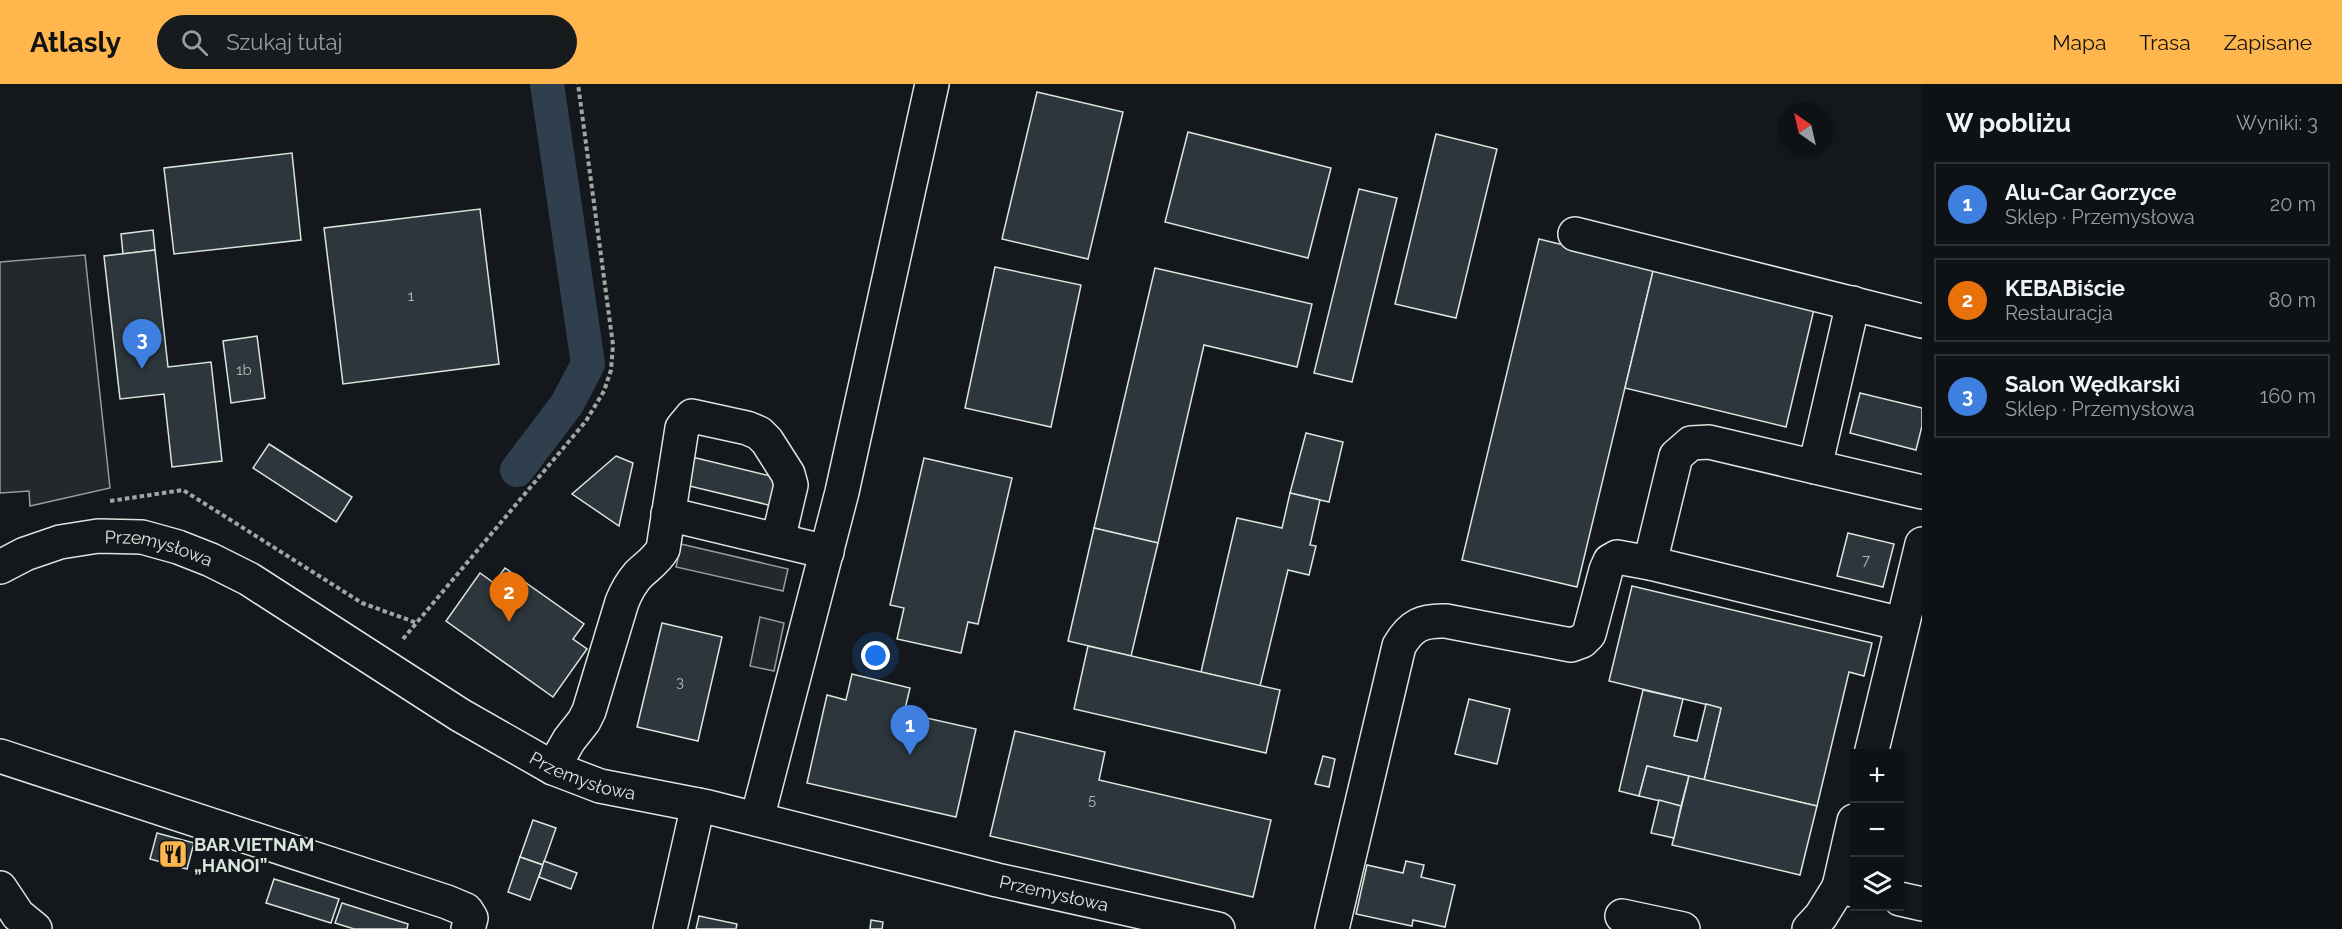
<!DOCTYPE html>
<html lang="pl">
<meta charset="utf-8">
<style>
body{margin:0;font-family:Raleway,sans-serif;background:#181b1e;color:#f1f3f6}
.controls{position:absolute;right:18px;bottom:18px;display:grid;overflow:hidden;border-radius:0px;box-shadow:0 2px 4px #0004}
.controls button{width:54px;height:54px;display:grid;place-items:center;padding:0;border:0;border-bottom:2px solid #2f3234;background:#0f1215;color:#f1f3f6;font:30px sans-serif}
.compass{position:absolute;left:1778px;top:18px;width:54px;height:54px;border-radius:50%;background:#0f1215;box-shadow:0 2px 4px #0004;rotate:326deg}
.you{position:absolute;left:876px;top:572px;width:21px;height:21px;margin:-15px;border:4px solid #fff;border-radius:50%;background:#1a73e8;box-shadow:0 0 0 9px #1a73e833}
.badge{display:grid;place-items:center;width:39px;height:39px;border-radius:50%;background:#ffb74d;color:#fff;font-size:20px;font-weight:700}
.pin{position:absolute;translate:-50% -50px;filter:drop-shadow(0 2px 3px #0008)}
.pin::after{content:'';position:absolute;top:32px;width:21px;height:18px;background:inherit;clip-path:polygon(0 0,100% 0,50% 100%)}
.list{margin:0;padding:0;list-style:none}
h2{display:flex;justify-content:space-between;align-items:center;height:78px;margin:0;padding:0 24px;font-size:26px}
h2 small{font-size:20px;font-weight:400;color:#9b9ea0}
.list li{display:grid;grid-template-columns:39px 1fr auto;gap:18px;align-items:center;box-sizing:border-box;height:84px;margin:0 12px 12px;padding:0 12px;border:2px solid #2f3234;border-radius:0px}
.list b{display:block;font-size:22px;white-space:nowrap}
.list p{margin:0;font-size:20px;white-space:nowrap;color:#9b9ea0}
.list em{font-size:20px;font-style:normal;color:#9b9ea0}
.icon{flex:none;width:33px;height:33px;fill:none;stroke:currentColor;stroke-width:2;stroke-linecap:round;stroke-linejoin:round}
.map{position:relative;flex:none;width:1922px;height:845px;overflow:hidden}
header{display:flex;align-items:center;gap:36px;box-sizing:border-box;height:84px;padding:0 30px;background:#ffb74d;color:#111}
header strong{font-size:28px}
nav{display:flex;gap:33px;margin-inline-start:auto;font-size:21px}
.search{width:420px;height:54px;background:#181b1e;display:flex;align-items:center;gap:15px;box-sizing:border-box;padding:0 21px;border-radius:33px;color:#9b9ea0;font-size:22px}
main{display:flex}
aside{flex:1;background:#0f1215}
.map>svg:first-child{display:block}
.parking{fill:#24282b;stroke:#939e99;stroke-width:1.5}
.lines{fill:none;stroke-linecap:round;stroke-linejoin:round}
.canal{stroke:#2f3f4d;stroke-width:34}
.building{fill:#2c363c;stroke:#d8e6dc;stroke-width:1.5}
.minor-casing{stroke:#d8e6dc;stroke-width:36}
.path{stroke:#9da8a2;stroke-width:4;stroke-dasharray:4.5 3;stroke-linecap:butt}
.minor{stroke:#14181c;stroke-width:33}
.labels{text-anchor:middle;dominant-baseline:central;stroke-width:4.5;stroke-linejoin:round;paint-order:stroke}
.number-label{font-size:15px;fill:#adbab4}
.street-label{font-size:18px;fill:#d8e6dc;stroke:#14181c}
.poi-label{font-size:18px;font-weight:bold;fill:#d8e6dc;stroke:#14181c;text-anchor:start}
</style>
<header>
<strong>Atlasly</strong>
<div class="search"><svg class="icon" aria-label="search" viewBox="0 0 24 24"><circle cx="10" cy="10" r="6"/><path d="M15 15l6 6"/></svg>Szukaj tutaj</div>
<nav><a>Mapa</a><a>Trasa</a><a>Zapisane</a></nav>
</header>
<main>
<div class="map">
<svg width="1922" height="845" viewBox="0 0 1922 845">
<rect width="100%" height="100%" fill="#14181c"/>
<g class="parking">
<path d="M85 171 110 404 30 422 29 407 0 409V178Z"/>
<path d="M681 460 788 485 783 507 676 483Z"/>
<path d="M760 533 784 539 774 587 750 582Z"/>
</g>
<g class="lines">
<path class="canal" d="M517 386 567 320 588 280 547 0"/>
</g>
<g class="building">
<path d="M1037 8 1123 28 1088 175 1002 155Z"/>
<path d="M1188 48 1331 84 1308 174 1165 138Z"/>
<path d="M1436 50 1497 65 1456 234 1395 220Z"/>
<path d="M292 69 301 156 174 170 164 84Z"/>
<path d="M1359 105 1397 114 1352 298 1314 289Z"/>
<path d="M480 125 499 280 343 300 324 144Z"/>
<path d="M153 146 155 166 123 170 121 150Z"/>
<path d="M1539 155 1654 183 1577 503 1462 476Z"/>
<path d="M155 166 168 283 211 278 222 377 172 383 164 310 120 315 104 172Z"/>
<path d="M995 183 1081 201 1051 343 965 324Z"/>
<path d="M1654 183 1815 221 1786 343 1625 304Z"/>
<path d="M1155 184 1312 220 1297 283 1204 261 1158 459 1094 444Z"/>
<path d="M257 252 265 314 231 319 223 257Z"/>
<path d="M1860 309 1922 324V342L1916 366 1850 349Z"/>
<path d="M1306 349 1343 358 1329 418 1290 409Z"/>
<path d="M269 360 352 413 336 438 253 384Z"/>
<path d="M616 372 633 379 619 442 572 410Z"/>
<path d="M688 372 783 395 777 423 681 400Z"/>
<path d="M924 374 1012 394 978 540 968 538 961 569 897 555 904 524 890 521Z"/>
<path d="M1290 409 1320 416 1310 461 1316 462 1309 491 1288 486 1260 602 1201 588 1237 434 1282 444Z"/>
<path d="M1094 444 1158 459 1131 572 1068 557Z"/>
<path d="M1848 449 1894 460 1883 503 1837 492Z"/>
<path d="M505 484 584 540 573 555 587 565 553 613 446 537 480 489 494 499Z"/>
<path d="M1632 502 1872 559 1864 592 1849 588 1817 722 1704 696 1721 624 1609 597Z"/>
<path d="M662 539 722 553 698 657 637 643Z"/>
<path d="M1088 562 1280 606 1266 669 1074 625Z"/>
<path d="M852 590 910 604 904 629 976 645 956 733 807 699 827 611 846 616Z"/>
<path d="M1643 606 1683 615 1674 652 1697 657 1706 620 1721 624 1704 696 1647 682 1639 712 1619 707Z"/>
<path d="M1469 615 1510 625 1497 680 1455 670Z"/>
<path d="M1015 647 1105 668 1099 696 1271 736 1253 813 990 752Z"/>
<path d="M1323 672 1335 675 1329 703 1315 700Z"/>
<path d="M1647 682 1689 692 1681 722 1639 712Z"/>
<path d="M1689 692 1817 722 1800 791 1672 761Z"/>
<path d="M1659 716 1681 722 1674 754 1651 749Z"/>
<path d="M533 736 556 744 543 781 520 773Z"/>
<path d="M157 749 194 759 187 785 150 775Z"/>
<path d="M520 773 543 781 530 816 508 808Z"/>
<path d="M544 777 577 789 571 805 539 793Z"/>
<path d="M1406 777 1424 781 1421 793 1455 801 1445 843 1413 836 1412 842 1356 830 1367 781 1403 789Z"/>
<path d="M274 795 339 815 331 839 266 819Z"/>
<path d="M342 819 408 840 407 845H354L335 839Z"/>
<path d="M699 832 737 840 736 845H696Z"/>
<path d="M871 836 883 838 882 845H870Z"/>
</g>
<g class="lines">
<g class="minor-casing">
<g id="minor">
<path d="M1575 150 1922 237"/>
<path d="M1815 383 1853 219"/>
<path d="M668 430 827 468"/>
<path d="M1650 479 1676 372 1691 359 1709 358 1922 408"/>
<path id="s1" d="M0 483 25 470 60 458 98 452 142 453 178 463 211 476 249 495 460 631 553 684 600 702 708 723 997 796 1218 845"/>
<path d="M1871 670 1922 460"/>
<path d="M0 672 447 818 466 826 471 834 468 845"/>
<path d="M553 684 569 656 584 637 589 627 622 518C626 508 631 499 638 491 647 482 656 477 663 465L682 344 692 332 747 344 759 349 767 357 788 390 791 401 778 456"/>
<path d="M757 735 842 408 932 0"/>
<path d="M1854 737 1839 803 1854 806"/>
<path d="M0 804 18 831 35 845"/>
<path d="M1900 815 1922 820"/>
<path d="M1622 832 1683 845"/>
<path d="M670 845 698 721"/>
<path d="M1332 845 1399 562C1411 541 1423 536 1446 537L1571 561 1582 557 1589 550 1606 486 1610 477 1617 473 1650 479 1902 540"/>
<path d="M1809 845 1821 832 1839 803"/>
</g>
</g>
<g class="path">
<path d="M110 417 183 406 362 519 417 539"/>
<path d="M403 555 586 337 604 307 611 286 613 261 578 0"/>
</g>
<use href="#minor" class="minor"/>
</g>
<defs>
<g id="restaurant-square" transform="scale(1.5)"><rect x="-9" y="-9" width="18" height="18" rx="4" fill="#ffb74d" stroke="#14181c"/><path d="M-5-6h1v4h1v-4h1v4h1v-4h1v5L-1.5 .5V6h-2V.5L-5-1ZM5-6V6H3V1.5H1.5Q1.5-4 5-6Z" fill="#111"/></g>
</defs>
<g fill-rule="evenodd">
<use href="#restaurant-square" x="173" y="770"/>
</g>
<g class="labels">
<g class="number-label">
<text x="411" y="212">1</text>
<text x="244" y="286">1b</text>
<text x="1866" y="476">7</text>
<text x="680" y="598">3</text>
<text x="1092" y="716">5</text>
</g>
<g class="street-label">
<text stroke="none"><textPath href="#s1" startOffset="166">Przemysłowa</textPath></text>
<text stroke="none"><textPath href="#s1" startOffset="652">Przemysłowa</textPath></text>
<text stroke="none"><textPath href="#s1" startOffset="1138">Przemysłowa</textPath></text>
</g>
<g class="poi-label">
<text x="194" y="760">BAR VIETNAM<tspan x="194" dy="21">„HANOI”</tspan></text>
</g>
</g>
</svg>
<div class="controls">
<button>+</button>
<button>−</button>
<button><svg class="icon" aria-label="layers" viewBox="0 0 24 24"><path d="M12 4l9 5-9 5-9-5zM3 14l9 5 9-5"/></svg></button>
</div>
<svg class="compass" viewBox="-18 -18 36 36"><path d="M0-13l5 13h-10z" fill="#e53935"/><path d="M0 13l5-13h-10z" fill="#9b9ea0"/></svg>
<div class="you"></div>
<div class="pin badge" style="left:910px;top:671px;background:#3f7fe0">1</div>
<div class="pin badge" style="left:509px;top:538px;background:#e8710a">2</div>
<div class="pin badge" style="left:142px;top:285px;background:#3f7fe0">3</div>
</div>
<aside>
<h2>W pobliżu<small>Wyniki: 3</small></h2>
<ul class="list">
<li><span class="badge" style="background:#3f7fe0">1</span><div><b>Alu-Car Gorzyce</b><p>Sklep · Przemysłowa</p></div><em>20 m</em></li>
<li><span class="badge" style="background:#e8710a">2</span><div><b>KEBABiście</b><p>Restauracja</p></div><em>80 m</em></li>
<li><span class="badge" style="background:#3f7fe0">3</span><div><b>Salon Wędkarski</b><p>Sklep · Przemysłowa</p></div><em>160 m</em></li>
</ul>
</aside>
</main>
